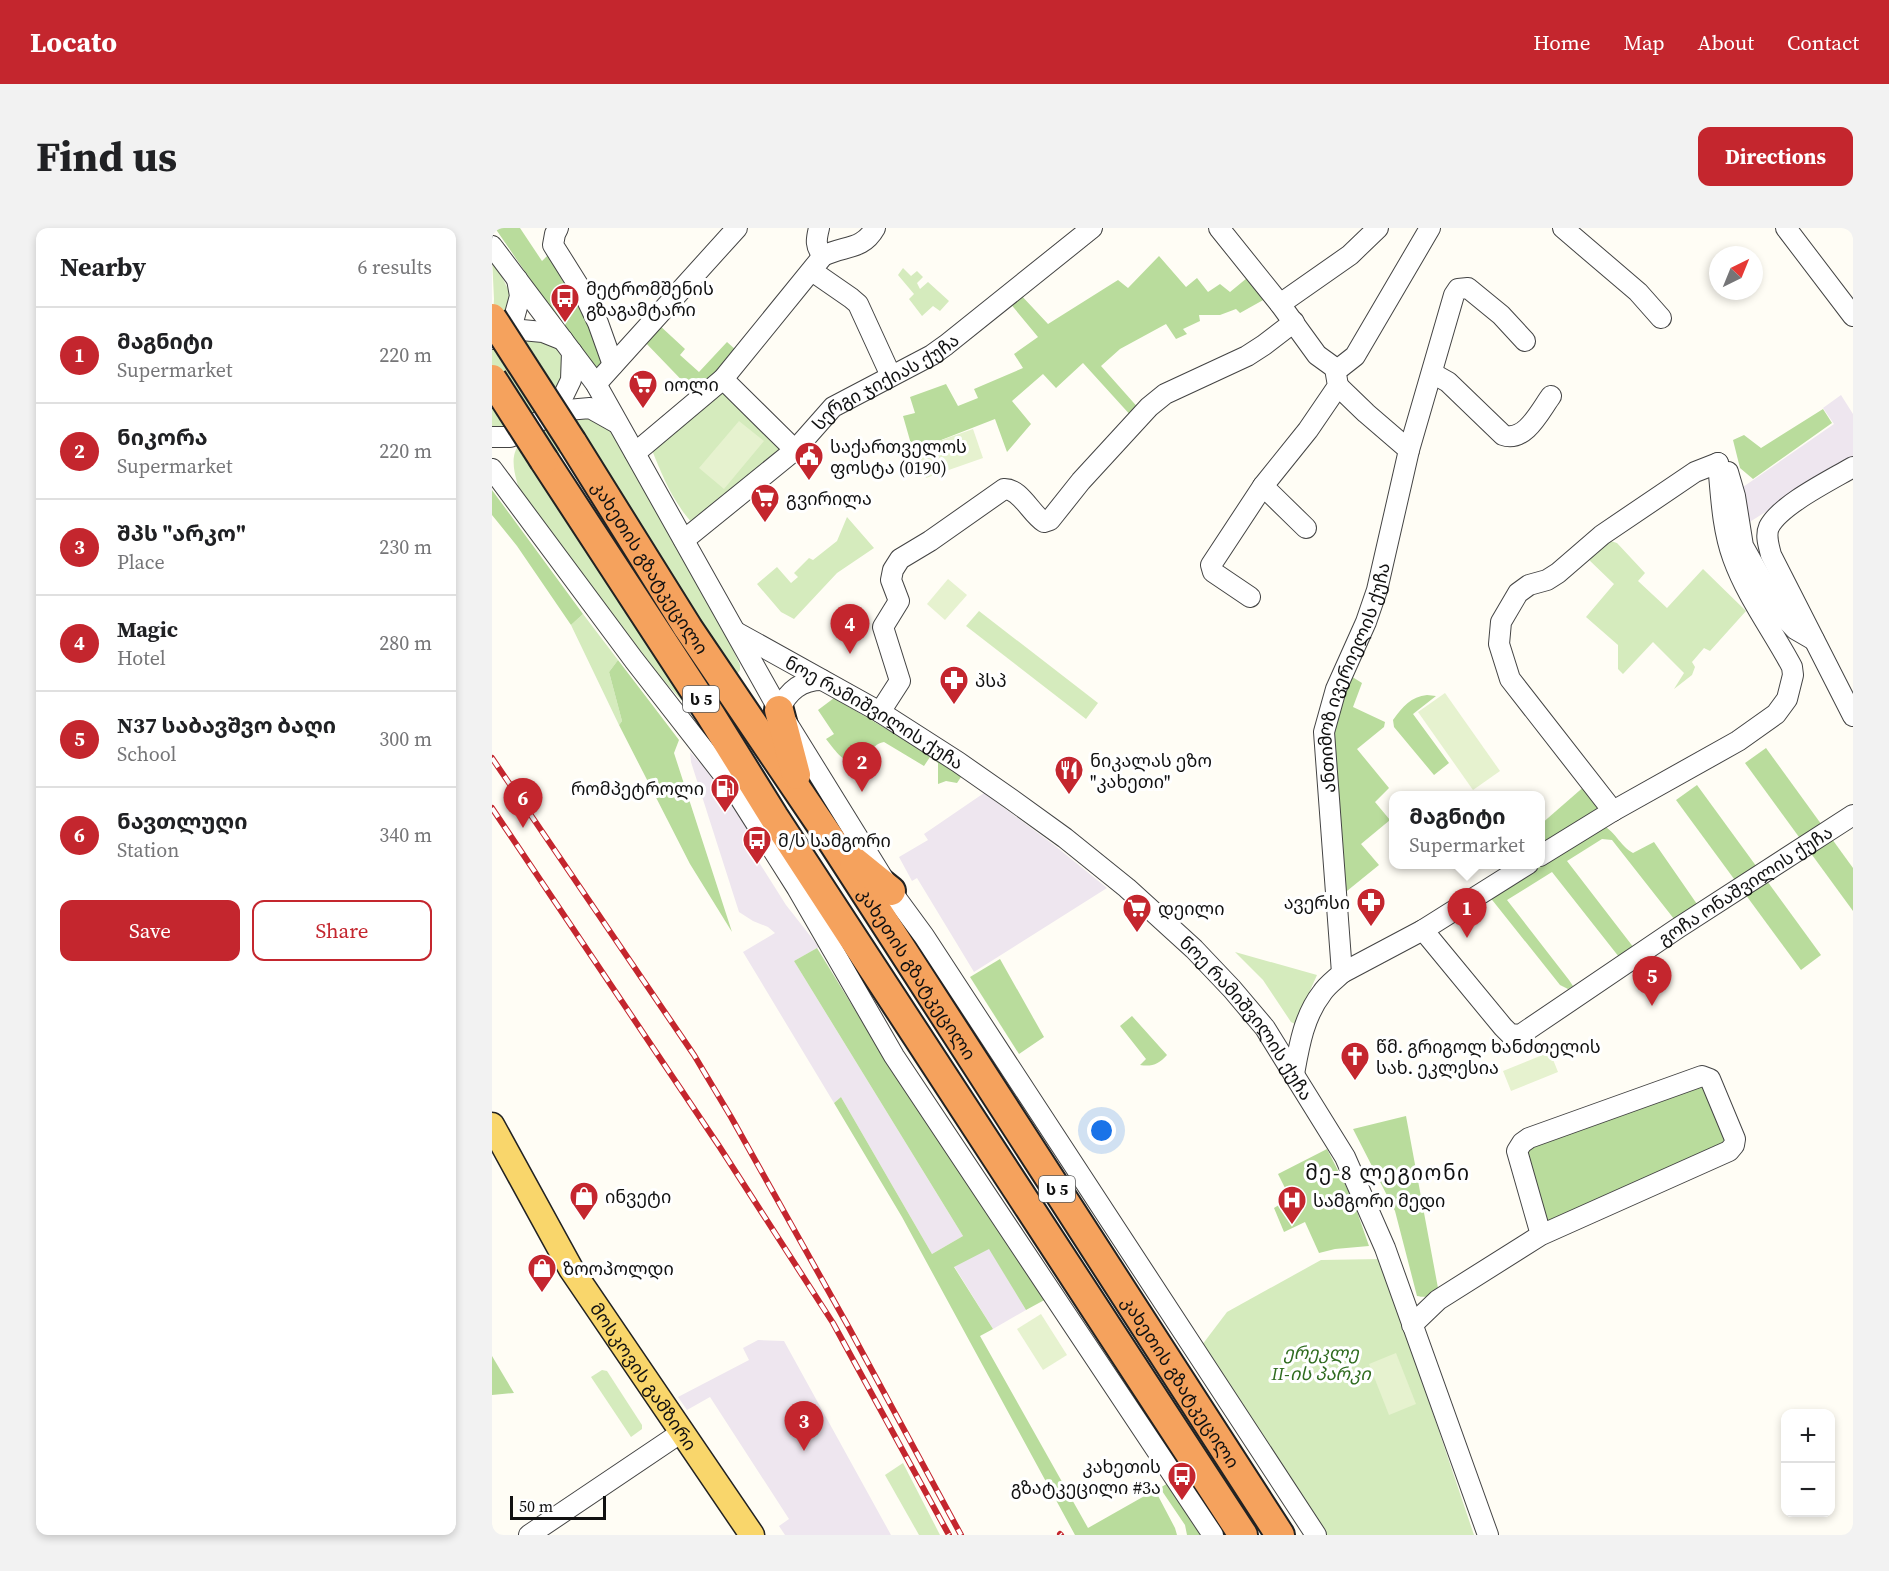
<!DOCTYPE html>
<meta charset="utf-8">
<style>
body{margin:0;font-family:"Source Serif 4","Noto Sans Georgian",serif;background:#f2f2f2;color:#202124}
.controls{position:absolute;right:18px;bottom:18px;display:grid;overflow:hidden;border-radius:12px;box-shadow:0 3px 9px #0003}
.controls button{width:54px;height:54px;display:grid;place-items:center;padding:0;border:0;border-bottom:2px solid #e0e0e0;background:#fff;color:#202124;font:30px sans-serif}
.compass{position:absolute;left:1217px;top:18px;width:54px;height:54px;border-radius:50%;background:#fff;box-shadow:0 3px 9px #0003;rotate:43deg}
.scale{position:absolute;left:18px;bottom:15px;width:96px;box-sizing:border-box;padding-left:6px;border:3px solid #111;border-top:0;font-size:16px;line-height:21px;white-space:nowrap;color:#111;-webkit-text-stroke:4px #fff;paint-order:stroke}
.you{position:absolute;left:610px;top:903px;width:21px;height:21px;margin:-15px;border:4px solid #fff;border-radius:50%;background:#1a73e8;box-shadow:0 0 0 9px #1a73e833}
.badge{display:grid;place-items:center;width:39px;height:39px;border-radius:50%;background:#c4262e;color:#fff;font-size:20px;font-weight:700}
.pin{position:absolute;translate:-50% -50px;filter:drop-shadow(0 2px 3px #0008)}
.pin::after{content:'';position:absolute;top:32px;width:21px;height:18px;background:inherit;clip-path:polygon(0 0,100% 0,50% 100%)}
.popup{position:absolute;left:897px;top:563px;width:156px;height:78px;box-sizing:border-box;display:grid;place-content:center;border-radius:12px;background:#fff;filter:drop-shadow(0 2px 4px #0005);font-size:20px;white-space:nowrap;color:#757577}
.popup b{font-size:22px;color:#202124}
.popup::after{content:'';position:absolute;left:50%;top:100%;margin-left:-12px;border:12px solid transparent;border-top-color:#fff}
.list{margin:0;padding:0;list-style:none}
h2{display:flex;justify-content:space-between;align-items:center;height:78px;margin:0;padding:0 24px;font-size:26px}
h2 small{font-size:20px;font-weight:400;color:#757577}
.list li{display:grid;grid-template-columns:39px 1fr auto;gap:18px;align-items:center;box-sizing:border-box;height:96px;padding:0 24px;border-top:2px solid #e0e0e0}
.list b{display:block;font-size:22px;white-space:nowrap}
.list p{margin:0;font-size:20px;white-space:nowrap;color:#757577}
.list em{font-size:20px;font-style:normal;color:#757577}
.actions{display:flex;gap:12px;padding:18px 24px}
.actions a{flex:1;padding:14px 0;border:2px solid #c4262e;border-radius:12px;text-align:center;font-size:21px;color:#c4262e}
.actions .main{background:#c4262e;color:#fff}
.map{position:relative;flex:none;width:1361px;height:1307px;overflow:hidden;border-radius:12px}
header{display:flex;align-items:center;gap:36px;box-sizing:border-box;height:84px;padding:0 30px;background:#c4262e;color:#fff}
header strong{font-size:28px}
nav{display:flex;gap:33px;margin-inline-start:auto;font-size:21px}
.intro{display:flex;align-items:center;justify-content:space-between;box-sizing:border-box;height:144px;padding:0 36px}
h1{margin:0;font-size:42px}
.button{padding:15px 27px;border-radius:12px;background:#c4262e;color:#fff;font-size:21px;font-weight:700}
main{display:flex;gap:36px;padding:0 36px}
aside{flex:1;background:#fff;border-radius:12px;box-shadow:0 3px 9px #0003}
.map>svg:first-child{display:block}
.industrial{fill:#eee6ef}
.green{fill:#d5ebbd}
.forest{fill:#b9dc9c}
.pitch{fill:#e6f2cf}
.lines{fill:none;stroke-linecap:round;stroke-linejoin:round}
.minor-casing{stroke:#444;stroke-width:22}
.major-casing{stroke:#222;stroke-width:27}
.highway-casing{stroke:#222;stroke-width:32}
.minor{stroke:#fff;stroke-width:20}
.major{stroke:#f9d66b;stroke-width:24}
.highway{stroke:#f5a25d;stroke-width:28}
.rail-casing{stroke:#c4262e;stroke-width:6}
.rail{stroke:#fff;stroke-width:4;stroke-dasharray:11;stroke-linecap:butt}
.highway-bridge-casing{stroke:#222;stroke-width:32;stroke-linecap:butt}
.highway-bridge{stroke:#f5a25d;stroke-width:28}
.labels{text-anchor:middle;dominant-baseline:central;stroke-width:6;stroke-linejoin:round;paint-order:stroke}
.shield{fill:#fff;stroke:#585858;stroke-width:1.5}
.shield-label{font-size:16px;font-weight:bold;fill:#111}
.poi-label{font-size:18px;fill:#111;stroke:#fff;text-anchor:start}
.street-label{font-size:18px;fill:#111;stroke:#fff}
.park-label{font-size:18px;font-style:italic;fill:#2f6b1f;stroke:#fff}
.quarter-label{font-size:21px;letter-spacing:1.5px;fill:#111;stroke:#fff}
</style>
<header>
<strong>Locato</strong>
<nav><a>Home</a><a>Map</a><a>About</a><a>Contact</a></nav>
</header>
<div class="intro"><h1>Find us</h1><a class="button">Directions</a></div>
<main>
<aside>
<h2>Nearby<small>6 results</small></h2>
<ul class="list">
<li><span class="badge">1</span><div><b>მაგნიტი</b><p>Supermarket</p></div><em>220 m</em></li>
<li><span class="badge">2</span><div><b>ნიკორა</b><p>Supermarket</p></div><em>220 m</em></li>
<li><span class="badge">3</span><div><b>შპს &quot;არკო&quot;</b><p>Place</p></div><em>230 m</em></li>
<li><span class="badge">4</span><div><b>Magic</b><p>Hotel</p></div><em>280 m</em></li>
<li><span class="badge">5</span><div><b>N37 საბავშვო ბაღი</b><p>School</p></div><em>300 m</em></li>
<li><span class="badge">6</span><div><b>ნავთლუღი</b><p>Station</p></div><em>340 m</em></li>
</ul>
<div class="actions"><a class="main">Save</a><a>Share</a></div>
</aside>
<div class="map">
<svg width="1361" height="1307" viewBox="0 0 1361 1307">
<rect width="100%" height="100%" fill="#fffdf5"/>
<g class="industrial">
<path d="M1349 167 1361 186V229L1256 295 1251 259 1342 196 1331 180Z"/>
<path d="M198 524 231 560 259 604 251 609 294 677 327 719 302 733 471 1008 440 1026 349 869 342 875 251 724 283 705 276 699 261 693 247 684 199 534Z"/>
<path d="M492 565 562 617 615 660 482 744 425 650 420 653 407 629 436 612 432 606Z"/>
<path d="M497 1020 534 1082 501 1101 462 1038Z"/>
<path d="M266 1112 292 1113 399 1307H293L287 1298 297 1291 218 1169 195 1182 186 1169 257 1132 251 1120Z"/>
</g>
<g class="green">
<path d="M0 29 17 63 19 81 0 104 2 71Z"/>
<path d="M411 40 419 48 425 43 431 49 425 55 428 61 436 54 457 73 448 83 441 78 430 88 417 71 422 66 406 47Z"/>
<path d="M18 110C28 110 42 107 51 110 73 116 71 141 72 159 53 178 30 206 0 199V120Z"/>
<path d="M228 162 294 222 203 298C182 276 171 250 160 222Z"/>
<path d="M80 184 114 194 225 387 248 437V442L245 446 241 444 92 210 43 241 196 479 151 431 31 272C26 257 15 231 27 217 35 209 69 191 80 184Z"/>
<path d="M355 289 382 320 345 345 302 391 289 384 265 356 285 339 299 355 306 349 302 345 317 330 321 332 345 313Z"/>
<path d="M1115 312 1125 315 1153 345 1146 353 1175 380 1211 341 1254 383 1218 423 1212 420 1200 434 1203 439 1200 447 1182 461 1192 445 1161 414 1131 446 1126 441V417L1094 389 1122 356 1094 329Z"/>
<path d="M487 383 606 475 594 491 474 398Z"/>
<path d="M91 386 126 432 117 444 130 493 127 497 79 397Z"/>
<path d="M743 724 825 747 803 796 799 794 771 752Z"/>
<path d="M889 1031 982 1307H834L710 1117 735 1084 829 1032Z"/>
<path d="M110 1142 115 1143 150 1197V1201L139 1209 99 1149Z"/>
<path d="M411 1235 448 1307H427L393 1247Z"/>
</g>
<g class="forest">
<path d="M3 0H28L50 33 58 25 84 68 112 129 111 136 107 141 101 139 94 132Z"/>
<path d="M667 28 694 59 705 50 716 64 728 56 738 64 755 50 773 71 748 85 744 81 728 87H707L708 93 691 101 695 106 684 111 674 96 628 121 609 138 649 183 641 190 591 135 564 160 551 146 520 173 539 196 515 224 503 191 421 223 411 188 423 185 418 169 454 156 466 178 486 170 482 161 531 140 522 126 546 109 517 74 527 65 556 96 626 52 636 60Z"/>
<path d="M166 96 193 121 188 127 207 144 235 114 245 123 204 167 151 112Z"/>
<path d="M1331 181 1340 195 1261 251 1248 240 1241 212 1252 207 1269 220Z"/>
<path d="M0 262 91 386 79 397 25 318 0 287Z"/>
<path d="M126 432 187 512 182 525 240 704 198 636 127 497 130 493 117 444Z"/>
<path d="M854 445 870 455 861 479 893 494 892 499 865 521 897 560 883 574 898 592 869 616 887 637 850 667 837 507Z"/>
<path d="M935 467 944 468 921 486 957 535 942 547 902 499 901 492C911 478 919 469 935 467Z"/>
<path d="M342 470 471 546 465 555 454 553 446 556V535L438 529 432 538 392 514C383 516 383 519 377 525 358 546 346 526 334 511L342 506 326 482Z"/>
<path d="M1274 520 1361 640V683L1253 535Z"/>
<path d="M1095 556 1112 584 1049 622 1048 597Z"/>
<path d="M1205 557 1329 727 1309 742 1184 572Z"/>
<path d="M1108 596C1122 601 1128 618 1141 625L1162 614 1207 679 1186 696 1120 612 1110 611 1075 633 1142 720 1127 729 1060 644 1015 672 1077 752 1081 758 1076 761 1068 757 997 668Z"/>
<path d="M325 720 382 813 556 1070 534 1082 497 1021 462 1039 501 1101 488 1108 596 1300 663 1262 683 1300 685 1307H583L410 989 342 875 349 869 440 1026 471 1008 302 733Z"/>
<path d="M508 731 552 809 527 826 478 749Z"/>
<path d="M640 788 675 827C667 836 660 839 648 837L654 831 628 798Z"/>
<path d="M1211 854 1237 916 1054 1001 1031 922Z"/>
<path d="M914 888 946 1060C939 1069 935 1070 925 1068L903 983 861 901Z"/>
<path d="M835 921 861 972 877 1018 843 1021 827 1025 813 994 792 1004 782 980 798 970 786 946Z"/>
<path d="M0 1128 22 1165 0 1167Z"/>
<path d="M676 1255 712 1304 707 1307H695L693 1297 668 1260Z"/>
</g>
<g class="pitch">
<path d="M247 193 272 213 232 261 207 240Z"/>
<path d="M481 201 491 230 434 250 424 221Z"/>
<path d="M456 351 475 367 453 392 435 376Z"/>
<path d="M953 465 1008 543 981 562 926 484Z"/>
<path d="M1058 824 1066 844 1019 863 1011 843Z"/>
<path d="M549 1086 575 1127 551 1142 525 1101Z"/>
<path d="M904 1125 924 1176 897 1187 877 1136Z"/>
</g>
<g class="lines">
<g class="minor-casing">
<g id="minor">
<path d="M66 0 63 6 61 17 93 68 106 95 121 137"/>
<path d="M327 0C324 12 323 18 331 28"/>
<path d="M727 0 788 76 825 127 843 140"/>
<path d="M1071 0 1146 64 1169 90"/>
<path d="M1294 0 1361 88"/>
<path d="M0 18 104 156 287 482 399 663 432 708 824 1307"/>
<path d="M320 43 359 70 366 76 399 148"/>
<path d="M788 76 858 27 886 0"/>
<path d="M19 101 28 68 25 51"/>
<path d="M2 111 19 101 51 104 71 112"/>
<path d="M843 140 849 139 863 128 938 0"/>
<path d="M940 145 956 154 1011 207C1033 215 1048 183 1059 168"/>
<path d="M231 151 303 222"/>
<path d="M104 156 245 0"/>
<path d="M846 158 874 185 917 222"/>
<path d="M64 183 98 180 123 194"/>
<path d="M0 209H18L28 205 64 183 79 152 80 124"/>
<path d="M143 225 231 151 331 28C352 17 370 23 383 0"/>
<path d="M1361 239C1339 252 1288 277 1277 299 1273 308 1277 318 1279 327L1361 488"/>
<path d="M0 241 142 432 241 559 305 660 402 828 721 1307"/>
<path d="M1236 244 1243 268 1251 318 1290 387 1303 401 1322 412"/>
<path d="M771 258 814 300"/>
<path id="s1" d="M192 312 303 222 341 179 440 127 454 117 600 0"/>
<path d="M758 369 721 344 719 337 771 258 816 202 846 158 843 140"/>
<path id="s2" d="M244 404 388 484 466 534 519 571 573 610 635 660 702 721 740 761 773 800 853 929 893 1020 996 1307"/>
<path d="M287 482C296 463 309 452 330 452"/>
<path d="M388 484 408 453 391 399 407 373 399 352 401 342 408 331 438 313 512 261C528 260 539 286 552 294L558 292 589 253 657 179 673 166 755 128 772 117 802 94"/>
<path d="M1121 583 1018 451 1007 416 1009 394 1026 365 1037 357 1055 352 1066 345 1110 307 1203 244 1226 235"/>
<path d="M1048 628 1121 583 1246 513 1284 486 1295 471 1301 447 1300 439C1281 403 1255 369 1241 330 1230 300 1229 266 1226 235"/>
<path id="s3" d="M931 702 1011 799 1018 806 1028 807 1186 700 1361 587"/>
<path d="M850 745 931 702 1036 636"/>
<path id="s4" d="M802 846C807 818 812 788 830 765 835 757 844 751 850 745L832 504 844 461 874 394 885 362 917 222 962 67 966 61 976 60 1009 87 1033 113"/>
<path d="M920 1097 946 1072 1049 1007 1237 923 1242 917 1243 911 1218 851 1210 848 1037 910 1030 915 1025 923 1049 1007"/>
<path d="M37 1307 190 1204"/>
</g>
</g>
<g class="major-casing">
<g id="major">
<path id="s5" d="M0 897 79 1041 260 1307"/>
</g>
</g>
<g class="highway-casing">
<g id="highway">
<path id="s6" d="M80 214 196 400 342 616 788 1307"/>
<path d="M52 232 218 486 282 589 751 1307"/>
<path d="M287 482 304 547"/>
<path d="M362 633 399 663"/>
</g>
</g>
<use href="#minor" class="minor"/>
<use href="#major" class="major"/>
<use href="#highway" class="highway"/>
<g class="rail-casing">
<g id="rail">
<path d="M0 530 202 827 239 889 356 1098 469 1307"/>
<path d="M0 580 227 918 341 1095 457 1307"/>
<path d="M568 1306 569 1307"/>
</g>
</g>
<use href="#rail" class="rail"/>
<g class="highway-bridge-casing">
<g id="highway-bridge">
<path d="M0 90 80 214"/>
<path d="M0 151 52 232"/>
</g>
</g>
<use href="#highway-bridge" class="highway-bridge"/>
</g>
<defs>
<g id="bus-pin" transform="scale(1.5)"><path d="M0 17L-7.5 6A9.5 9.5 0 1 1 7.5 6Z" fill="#c4262e" stroke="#fff"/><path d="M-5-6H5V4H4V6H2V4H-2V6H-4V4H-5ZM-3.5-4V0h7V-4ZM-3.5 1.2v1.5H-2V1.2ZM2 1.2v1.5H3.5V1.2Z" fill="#fff"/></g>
<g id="supermarket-pin" transform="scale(1.5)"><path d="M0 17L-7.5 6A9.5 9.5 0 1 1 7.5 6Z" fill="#c4262e" stroke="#fff"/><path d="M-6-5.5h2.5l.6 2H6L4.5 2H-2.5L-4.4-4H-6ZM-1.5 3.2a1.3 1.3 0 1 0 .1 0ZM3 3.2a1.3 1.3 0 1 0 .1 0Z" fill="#fff"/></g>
<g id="civic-pin" transform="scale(1.5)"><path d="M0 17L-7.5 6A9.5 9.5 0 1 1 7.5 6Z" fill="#c4262e" stroke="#fff"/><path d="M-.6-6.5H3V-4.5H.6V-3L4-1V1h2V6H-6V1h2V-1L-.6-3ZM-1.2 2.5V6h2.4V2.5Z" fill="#fff"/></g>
<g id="pharmacy-pin" transform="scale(1.5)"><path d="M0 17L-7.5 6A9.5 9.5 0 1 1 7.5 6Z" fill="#c4262e" stroke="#fff"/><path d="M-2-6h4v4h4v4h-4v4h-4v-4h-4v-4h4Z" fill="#fff"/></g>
<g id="restaurant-pin" transform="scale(1.5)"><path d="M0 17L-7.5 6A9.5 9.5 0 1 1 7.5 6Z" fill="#c4262e" stroke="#fff"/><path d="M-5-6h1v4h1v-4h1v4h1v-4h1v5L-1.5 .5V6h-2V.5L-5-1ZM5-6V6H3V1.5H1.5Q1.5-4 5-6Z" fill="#fff"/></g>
<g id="fuel-pin" transform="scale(1.5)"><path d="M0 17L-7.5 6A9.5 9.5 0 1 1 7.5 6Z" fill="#c4262e" stroke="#fff"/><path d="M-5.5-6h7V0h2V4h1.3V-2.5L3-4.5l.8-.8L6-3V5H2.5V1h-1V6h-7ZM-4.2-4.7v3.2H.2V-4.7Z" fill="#fff"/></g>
<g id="church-pin" transform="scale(1.5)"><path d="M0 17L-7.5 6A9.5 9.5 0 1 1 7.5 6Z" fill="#c4262e" stroke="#fff"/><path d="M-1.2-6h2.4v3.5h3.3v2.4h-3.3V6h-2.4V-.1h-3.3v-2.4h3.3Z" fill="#fff"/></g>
<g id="shop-pin" transform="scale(1.5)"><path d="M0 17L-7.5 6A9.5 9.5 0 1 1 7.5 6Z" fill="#c4262e" stroke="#fff"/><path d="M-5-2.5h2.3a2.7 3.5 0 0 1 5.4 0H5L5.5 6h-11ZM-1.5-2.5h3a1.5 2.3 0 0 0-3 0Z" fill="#fff"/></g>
<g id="hospital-pin" transform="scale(1.5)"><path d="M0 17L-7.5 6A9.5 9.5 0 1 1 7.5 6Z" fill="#c4262e" stroke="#fff"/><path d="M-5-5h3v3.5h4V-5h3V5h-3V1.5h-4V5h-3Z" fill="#fff"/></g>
</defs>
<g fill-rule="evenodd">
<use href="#bus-pin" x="73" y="70"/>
<use href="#supermarket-pin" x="151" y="156"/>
<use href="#civic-pin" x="317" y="228"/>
<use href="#supermarket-pin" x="273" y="270"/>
<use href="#pharmacy-pin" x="462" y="452"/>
<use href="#restaurant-pin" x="577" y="542"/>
<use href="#fuel-pin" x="233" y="560"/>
<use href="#bus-pin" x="265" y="612"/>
<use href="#pharmacy-pin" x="879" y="674"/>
<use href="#supermarket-pin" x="645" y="680"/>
<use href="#church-pin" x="863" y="828"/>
<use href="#shop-pin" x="92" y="968"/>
<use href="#hospital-pin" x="800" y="972"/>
<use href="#shop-pin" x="50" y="1040"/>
<use href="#bus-pin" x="690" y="1248"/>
</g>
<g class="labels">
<g class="shield">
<rect x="191" y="458" width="36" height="26" rx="4.5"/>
<rect x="547" y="948" width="36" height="26" rx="4.5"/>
</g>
<g class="shield-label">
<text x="209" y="471">ს 5</text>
<text x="565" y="961">ს 5</text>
</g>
<g class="poi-label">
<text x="94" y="60">მეტრომშენის<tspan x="94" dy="21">გზაგამტარი</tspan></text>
<text x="172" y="156">იოლი</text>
<text x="338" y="218">საქართველოს<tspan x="338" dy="21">ფოსტა (0190)</tspan></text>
<text x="294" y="270">გვირილა</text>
<text x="483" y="452">პსპ</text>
<text x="598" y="532">ნიკალას ეზო<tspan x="598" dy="21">"კახეთი"</tspan></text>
<text x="212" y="560" text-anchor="end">რომპეტროლი</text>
<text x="286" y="612">მ/ს სამგორი</text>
<text x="858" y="674" text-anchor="end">ავერსი</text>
<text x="666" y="680">დეილი</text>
<text x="884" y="818">წმ. გრიგოლ ხანძთელის<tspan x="884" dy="21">სახ. ეკლესია</tspan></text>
<text x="113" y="968">ინვეტი</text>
<text x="821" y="972">სამგორი მედი</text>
<text x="71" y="1040">ზოოპოლდი</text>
<text x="669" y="1238" text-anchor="end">კახეთის<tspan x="669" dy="21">გზატკეცილი #3ა</tspan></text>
</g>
<g class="street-label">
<text stroke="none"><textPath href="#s1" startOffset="258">სერგი ჯიქიას ქუჩა</textPath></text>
<text stroke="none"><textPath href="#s6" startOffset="148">კახეთის გზატკეცილი</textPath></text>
<text stroke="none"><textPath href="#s4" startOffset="416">ანთიმოზ ივერიელის ქუჩა</textPath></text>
<text stroke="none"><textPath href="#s2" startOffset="160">ნოე რამიშვილის ქუჩა</textPath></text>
<text stroke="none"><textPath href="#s3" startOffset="416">გოჩა ონაშვილის ქუჩა</textPath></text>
<text stroke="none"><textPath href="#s6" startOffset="634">კახეთის გზატკეცილი</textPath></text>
<text stroke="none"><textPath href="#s2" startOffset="646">ნოე რამიშვილის ქუჩა</textPath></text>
<text stroke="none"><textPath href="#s5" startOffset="294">მოსკოვის გამზირი</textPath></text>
<text stroke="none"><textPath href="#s6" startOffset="1120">კახეთის გზატკეცილი</textPath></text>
</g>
<g class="park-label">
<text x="829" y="1124">ერეკლე<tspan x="829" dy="21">II-ის პარკი</tspan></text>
</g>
<g class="quarter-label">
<text x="896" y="944">მე-8 ლეგიონი</text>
</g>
</g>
</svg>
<div class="controls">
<button>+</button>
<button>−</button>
</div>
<svg class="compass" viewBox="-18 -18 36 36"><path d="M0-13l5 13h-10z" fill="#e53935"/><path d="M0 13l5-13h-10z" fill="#757577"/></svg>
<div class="scale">50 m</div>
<div class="you"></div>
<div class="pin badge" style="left:975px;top:710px">1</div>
<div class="popup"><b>მაგნიტი</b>Supermarket</div>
<div class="pin badge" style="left:370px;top:564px">2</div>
<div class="pin badge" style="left:312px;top:1223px">3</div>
<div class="pin badge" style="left:358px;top:426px">4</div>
<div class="pin badge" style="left:1160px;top:778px">5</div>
<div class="pin badge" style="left:31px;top:600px">6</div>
</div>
</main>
